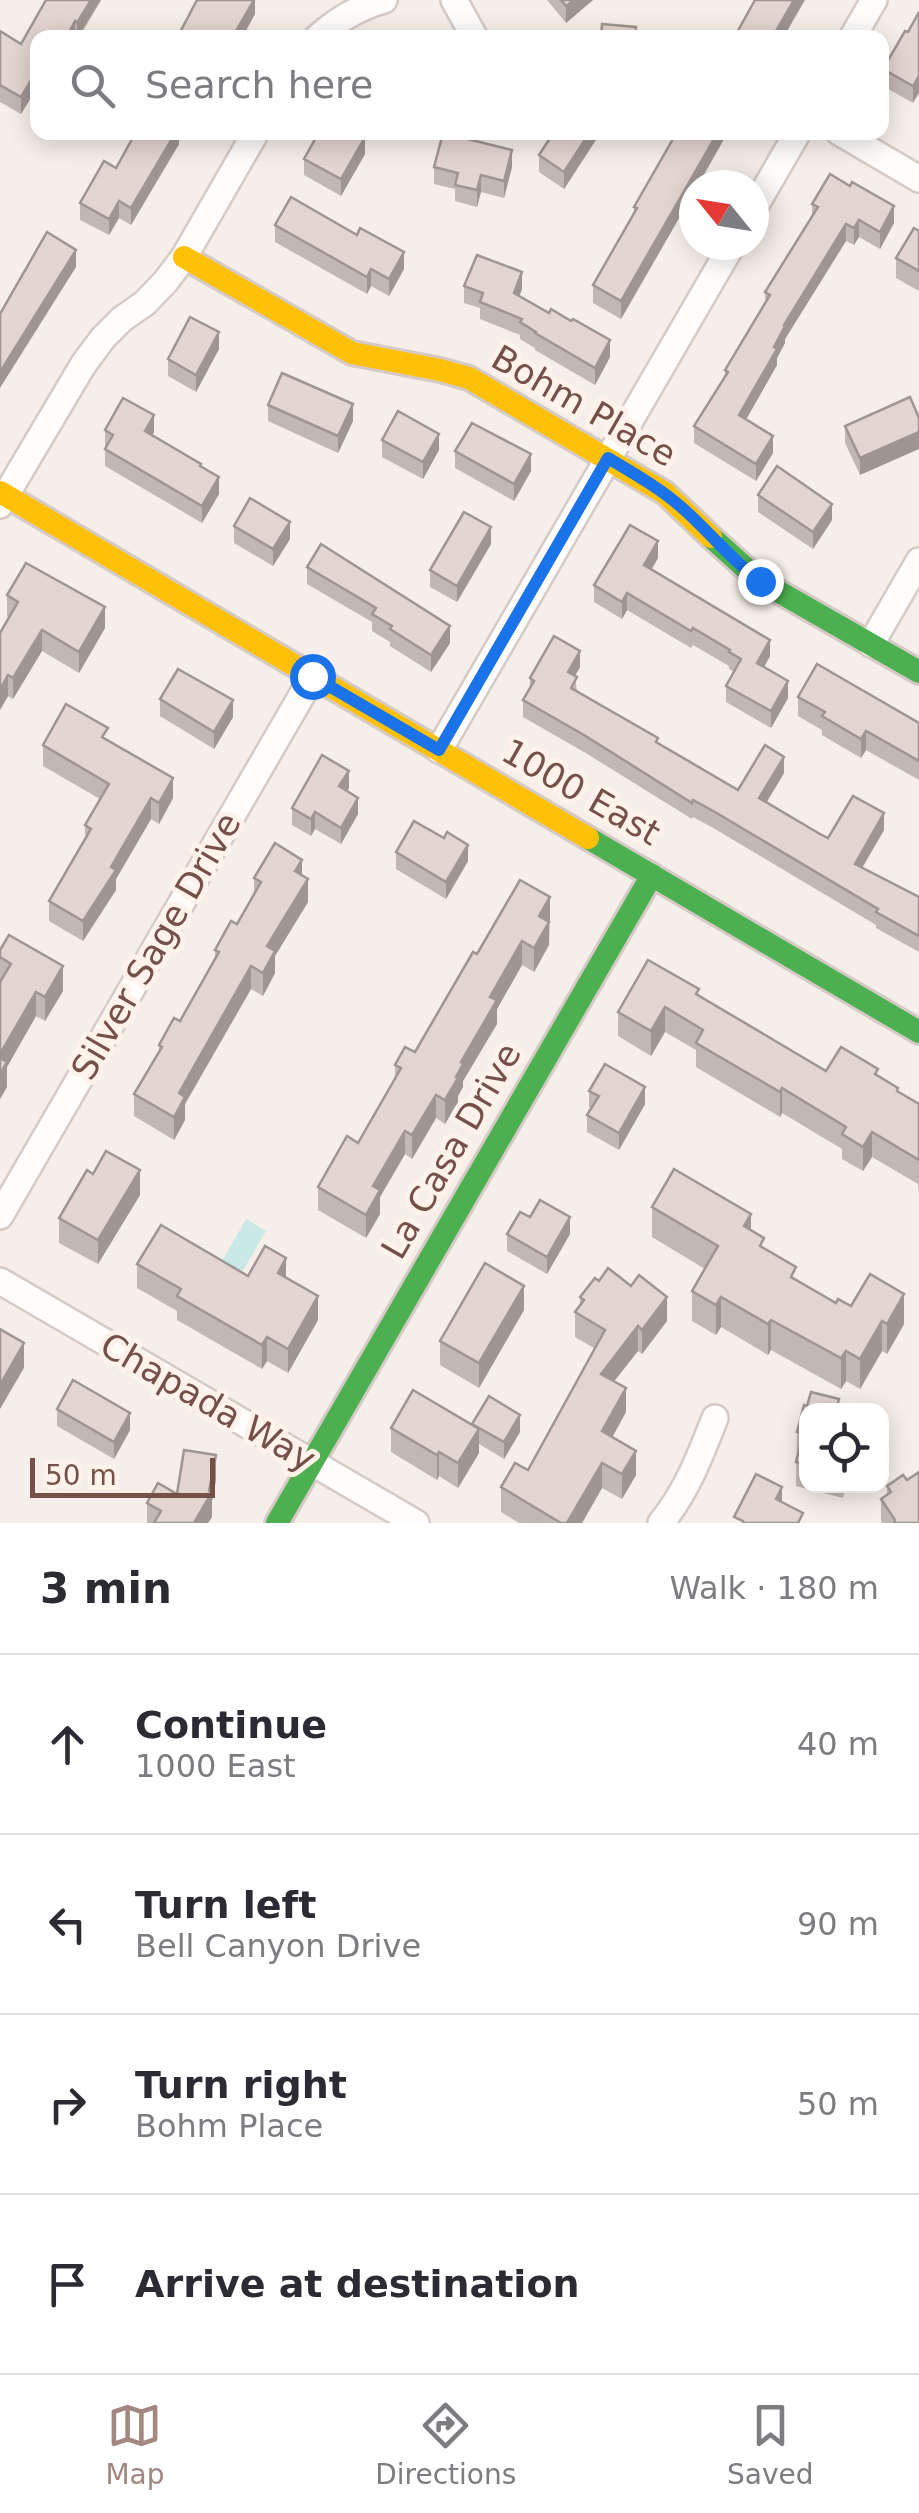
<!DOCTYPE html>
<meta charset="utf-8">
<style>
body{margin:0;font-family:"DejaVu Sans",sans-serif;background:#f2f2f3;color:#2b2b33}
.controls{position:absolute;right:30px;bottom:30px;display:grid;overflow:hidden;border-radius:20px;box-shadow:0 5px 25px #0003}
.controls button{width:90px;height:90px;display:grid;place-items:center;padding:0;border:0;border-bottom:2px solid #e1e1e2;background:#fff;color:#2b2b33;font:50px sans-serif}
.compass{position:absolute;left:679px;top:170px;width:90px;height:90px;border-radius:50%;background:#fff;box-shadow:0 5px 25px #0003;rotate:300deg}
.scale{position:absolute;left:30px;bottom:25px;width:185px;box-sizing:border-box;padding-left:10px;border:5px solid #755049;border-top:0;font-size:28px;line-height:35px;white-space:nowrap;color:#755049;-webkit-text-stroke:8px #fff2ea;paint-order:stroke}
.stop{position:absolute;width:30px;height:30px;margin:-22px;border:8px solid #1a73e8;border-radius:50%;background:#fff}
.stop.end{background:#1a73e8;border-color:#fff;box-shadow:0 2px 10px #0008}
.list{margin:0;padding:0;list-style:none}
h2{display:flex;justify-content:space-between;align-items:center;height:130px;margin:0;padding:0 40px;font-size:42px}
h2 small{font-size:32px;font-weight:400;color:#7c7c81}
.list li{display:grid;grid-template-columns:65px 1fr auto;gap:30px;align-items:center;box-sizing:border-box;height:180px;padding:0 40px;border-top:2px solid #e1e1e2}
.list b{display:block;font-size:38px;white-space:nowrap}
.list p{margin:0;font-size:32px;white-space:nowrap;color:#7c7c81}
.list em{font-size:32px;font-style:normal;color:#7c7c81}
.icon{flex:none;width:55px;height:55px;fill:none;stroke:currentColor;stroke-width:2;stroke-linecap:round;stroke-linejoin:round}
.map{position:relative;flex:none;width:919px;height:1523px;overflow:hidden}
.search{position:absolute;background:#fff;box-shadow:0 5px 25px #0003;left:30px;right:30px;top:30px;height:110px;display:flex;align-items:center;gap:25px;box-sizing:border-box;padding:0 35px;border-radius:20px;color:#7c7c81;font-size:38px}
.sheet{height:850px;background:#fff}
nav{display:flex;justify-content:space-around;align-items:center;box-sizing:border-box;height:140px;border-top:2px solid #e1e1e2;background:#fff;font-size:28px;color:#7c7c81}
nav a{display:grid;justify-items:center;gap:5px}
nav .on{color:#a28881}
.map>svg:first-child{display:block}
.water{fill:#cae9e6}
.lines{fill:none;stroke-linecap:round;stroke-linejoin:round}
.street-casing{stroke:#d5cac6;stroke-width:30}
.fast-casing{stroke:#d6cac6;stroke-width:28}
.slow-casing{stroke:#d6cac6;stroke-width:28}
.street{stroke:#fefdfc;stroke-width:25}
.fast{stroke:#4caf50;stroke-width:22}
.slow{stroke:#ffc107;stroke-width:22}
.wall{fill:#c3b7b3}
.shaded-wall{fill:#9f9592}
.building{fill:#e3d5d0;stroke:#9f9592;stroke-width:2.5}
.route{stroke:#1a73e8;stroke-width:12}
.labels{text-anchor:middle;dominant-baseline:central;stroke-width:10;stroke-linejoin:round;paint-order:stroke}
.street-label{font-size:35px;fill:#755049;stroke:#fff2ea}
</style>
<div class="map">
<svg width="919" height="1523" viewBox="0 0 919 1523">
<rect width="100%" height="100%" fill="#f6efe9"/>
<path class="water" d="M246 1219 266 1231 241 1274 221 1263Z"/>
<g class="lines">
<g class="street-casing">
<g id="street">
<path d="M454 0 475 38"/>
<path d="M317 38C337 20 359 7 384 0"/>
<path d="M852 38 874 0"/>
<path d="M839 132 919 179"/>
<path d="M754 208 798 132"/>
<path d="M0 505 83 365 103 338 122 319 145 303 166 281 184 257 256 132"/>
<path d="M871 644 919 561"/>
<path d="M439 750 732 245"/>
<path d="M0 1216 313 676"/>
<path d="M0 1281 416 1523"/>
<path d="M661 1523C687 1491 700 1456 715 1418"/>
</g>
</g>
<g class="fast-casing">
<g id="fast">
<path d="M711 537 760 581 919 672"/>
<path d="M588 838 919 1032"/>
<path d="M277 1523 652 875"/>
</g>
</g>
<g class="slow-casing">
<g id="slow">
<path d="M184 257 352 353 440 370 469 378 665 493 711 537"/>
<path d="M0 492 588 838"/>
</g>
</g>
<use href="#street" class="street"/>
<use href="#fast" class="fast"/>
<use href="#slow" class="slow"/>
</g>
<g class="wall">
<path d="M46 0H101L79 38H38V86L21 114 0 102V31L21 44Z"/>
<path d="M547 0H593L566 23Z"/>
<path d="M919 12 913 103 883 86V69Z"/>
<path d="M179 132V144L131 225 119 218 109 235 80 220V203L116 168Z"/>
<path d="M554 132H601L564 189 539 172V155Z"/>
<path d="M677 132H728L698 185H694V192L621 319 593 303V285L634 213V207Z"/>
<path d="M326 138 365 154 341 196 304 175V159Z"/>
<path d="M434 167H512L504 198 481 192 477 207 455 201V189L434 184Z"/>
<path d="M812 204 894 223 880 249 859 237 854 245 846 241 785 339V343L777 358V365L746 419 773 453 756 481 694 443V426L725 378V370L765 302V292L812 216Z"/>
<path d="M275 225 404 269 389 296 371 286 367 294 275 242Z"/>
<path d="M919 231V291L896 278V258Z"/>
<path d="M464 286 522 289 519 296 610 357 595 385 535 350V348L520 339V335L480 319V308L464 303Z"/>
<path d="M219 349 196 392 168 376V359Z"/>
<path d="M910 397 860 475 845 443V426Z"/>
<path d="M268 405 353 421 338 453 268 421Z"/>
<path d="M105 430 154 432 152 435 201 467 219 494 202 523 105 466Z"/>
<path d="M382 440 439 450 423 479 382 457Z"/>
<path d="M455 451 531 471 514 501 455 468Z"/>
<path d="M758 495 832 520 813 549 758 512Z"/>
<path d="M234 526 290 539 273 566 234 543Z"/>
<path d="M491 544 457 602 430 587V570Z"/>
<path d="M658 558 652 569 770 656 764 667 788 698 771 728 726 702V686L734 672 729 669V666L693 645 691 648 627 610 622 619 594 602V585Z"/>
<path d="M307 567 450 643 431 672 390 646V642L372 631V622L307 584Z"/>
<path d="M7 595 105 628 79 673 42 651 13 699 8 696 0 710V633L9 618 7 616Z"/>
<path d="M580 667 575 676 577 691 658 743 738 790 784 773 766 803 820 834 828 838 884 830 862 868 919 897V952L876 928V925L715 829 693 817 692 819 584 752 523 717V700L530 687V678Z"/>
<path d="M798 697 919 723V780L866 750 861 758 822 735V730L798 716Z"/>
<path d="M160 699 233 717 214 749 160 716Z"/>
<path d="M108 740 173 798 159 824 151 819 116 879V890L83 941 49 921V901L85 840V825L100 799 43 766V745Z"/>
<path d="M349 788 347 791 358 814 341 844 315 829 311 836 292 825V808Z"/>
<path d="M396 852 468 861 446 899 396 869Z"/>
<path d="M302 876 308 902 275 956V973L263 996 251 989 185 1104V1120L174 1140 134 1116V1094L159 1052V1045L180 1021 215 957V950L237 924 254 894V878Z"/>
<path d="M550 920 549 945 534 972 522 965 497 1009V1024L463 1081V1087L458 1096V1102L445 1124 436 1118 412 1159 405 1154 380 1197V1214L366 1238 318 1210V1187L358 1143 395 1080V1065L415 1052 477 954Z"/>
<path d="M0 950 63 991 45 1021 36 1016 7 1067V1087L0 1099Z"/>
<path d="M699 996 826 1071 878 1075 898 1092 919 1104V1194L918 1184 872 1157 863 1171 842 1159V1149L782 1113 780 1117 696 1067V1050L665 1032 651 1056 618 1036V1012Z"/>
<path d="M589 1091 645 1104 619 1150 587 1132V1115L591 1109 589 1107Z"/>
<path d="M140 1195 98 1264 59 1243V1218Z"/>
<path d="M652 1207 751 1230 764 1249 796 1280 836 1303 904 1324 887 1354 882 1351 860 1389 846 1381 841 1389 771 1350 768 1355 721 1327 716 1335 692 1321V1291L705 1269 652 1237Z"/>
<path d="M530 1217 570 1234 547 1274 507 1251V1234Z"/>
<path d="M137 1264 248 1276 286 1277 318 1320 288 1373 267 1361 262 1369 177 1320V1311L137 1288Z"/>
<path d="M580 1297 667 1321 642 1354 638 1351 614 1381 626 1412 612 1437 636 1475 622 1499 602 1488 582 1523H519L501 1512V1487L528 1470 594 1348 575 1337V1312L580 1306Z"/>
<path d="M524 1310 479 1388 440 1365V1341Z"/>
<path d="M811 1392 839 1399V1410H806V1486H846L843 1498 796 1486 797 1432 804 1405 807 1406Z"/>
<path d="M57 1409 130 1430 114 1459 57 1426Z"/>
<path d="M472 1425 520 1432 504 1459 479 1444V1453L458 1488 439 1476 437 1480 391 1452V1428Z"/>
<path d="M216 1480 212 1501V1517L208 1523H147V1503Z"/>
<path d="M907 1480 919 1523H882L881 1521V1499L887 1494V1486Z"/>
</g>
<g class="shaded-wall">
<path d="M91 0H101L77 38V23Z"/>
<path d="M254 0H255V14L242 38H232Z"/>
<path d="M574 0H593L566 23V6Z"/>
<path d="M794 0H805L783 38H772Z"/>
<path d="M75 21V38H66Z"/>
<path d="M38 69V86L21 114V97Z"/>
<path d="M919 76V93L913 103V86Z"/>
<path d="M176 132H179V144L131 225V208Z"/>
<path d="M590 132H601L564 189V172Z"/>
<path d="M718 132H728L698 185H694V192L621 319V301Z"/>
<path d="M365 137V154L341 196V179Z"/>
<path d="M512 150V167L504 198V181Z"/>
<path d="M481 175V192L477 207V190Z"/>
<path d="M119 201V218L109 235V219Z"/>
<path d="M894 206V223L880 249V232Z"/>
<path d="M859 220V237L854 245V228Z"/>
<path d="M846 224V241L785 339V343L777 358V365L739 432V415L784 325Z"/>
<path d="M76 250V267L0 388V372Z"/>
<path d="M404 252V269L389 296V279Z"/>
<path d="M371 269V286L367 294V277Z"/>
<path d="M522 272V289L514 310V293Z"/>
<path d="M219 332V349L196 392V375Z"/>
<path d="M610 340V357L595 385V368Z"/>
<path d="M353 404V421L338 453V436Z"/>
<path d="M154 415V432L145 448V431Z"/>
<path d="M919 432V449L860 475V458Z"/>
<path d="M439 434V450L423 479V462Z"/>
<path d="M773 436V453L756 481V464Z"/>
<path d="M531 454V471L514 501V484Z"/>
<path d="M219 477V494L202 523V506Z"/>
<path d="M832 504V520L813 549V532Z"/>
<path d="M290 522V539L273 566V549Z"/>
<path d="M491 527V544L457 602V586Z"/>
<path d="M658 541V558L644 582V565Z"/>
<path d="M627 593V610L622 619V602Z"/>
<path d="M105 607V628L79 673V652Z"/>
<path d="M450 626V643L431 672V655Z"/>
<path d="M42 630V651L13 699V678Z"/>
<path d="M770 640V656L757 680V663Z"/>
<path d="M580 651V667L568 688V672Z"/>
<path d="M8 675V696L0 710V690Z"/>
<path d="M788 681V698L771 728V711Z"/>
<path d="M233 700V717L214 749V732Z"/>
<path d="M866 731V750L861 758V739Z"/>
<path d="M784 757V773L759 815V798Z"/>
<path d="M349 771V788L339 803V786Z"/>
<path d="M173 778V798L159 824V803Z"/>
<path d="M151 798V819L116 879V890L83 941V921L111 867Z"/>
<path d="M358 798V814L341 844V828Z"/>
<path d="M315 812V829L311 836V819Z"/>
<path d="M884 813V830L855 880V864Z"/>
<path d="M468 845V861L446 899V882Z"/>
<path d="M302 860V882L295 871Z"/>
<path d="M308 879V902L275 956V973L263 996V973L267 946Z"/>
<path d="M550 897V920L539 939V916Z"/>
<path d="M549 922V945L534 972V948Z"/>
<path d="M522 941V965L497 1009V1024L463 1081V1087L458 1096V1102L445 1124V1100L461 1062 490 997Z"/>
<path d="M63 966V991L45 1021V997Z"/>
<path d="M251 966V989L185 1104V1120L174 1140V1117L179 1093Z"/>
<path d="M36 992V1016L7 1067V1087L0 1099V1054Z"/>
<path d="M665 1007V1032L651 1056V1031Z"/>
<path d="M645 1087V1104L619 1150V1133Z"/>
<path d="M782 1088V1113L780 1117V1092Z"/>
<path d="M436 1095V1118L412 1159V1135Z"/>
<path d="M405 1131V1154L380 1197V1214L366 1238V1215L373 1186Z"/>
<path d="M872 1132V1157L863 1171V1147Z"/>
<path d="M140 1170V1195L98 1264V1240Z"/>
<path d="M751 1214V1244L744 1226Z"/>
<path d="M570 1217V1234L547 1274V1257Z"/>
<path d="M286 1258V1282L278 1273Z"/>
<path d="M524 1286V1310L479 1388V1363Z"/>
<path d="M904 1294V1324L887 1354V1324Z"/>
<path d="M318 1296V1320L288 1373V1349Z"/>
<path d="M667 1297V1321L642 1354V1330Z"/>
<path d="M721 1297V1327L716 1335V1305Z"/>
<path d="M771 1320V1350L768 1355V1324Z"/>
<path d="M882 1321V1351L860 1389V1359Z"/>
<path d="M638 1326V1351L601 1398V1374Z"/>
<path d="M267 1337V1361L262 1369V1345Z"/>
<path d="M24 1343V1368L0 1409V1385Z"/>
<path d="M846 1351V1381L841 1389V1358Z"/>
<path d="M626 1388V1412L602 1456V1431Z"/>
<path d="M130 1413V1430L114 1459V1442Z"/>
<path d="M520 1415V1432L504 1459V1442Z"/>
<path d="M479 1429V1453L458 1488V1463Z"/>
<path d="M636 1451V1475L622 1499V1474Z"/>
<path d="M439 1452V1476L437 1480V1455Z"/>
<path d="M216 1455V1480L212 1501V1517L208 1523H194L209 1491Z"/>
<path d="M602 1463V1488L582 1523H567Z"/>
<path d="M782 1487V1512L776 1499Z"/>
</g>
<g class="building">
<path d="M46 0H91L77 23 75 21 66 38H38V69L21 97 0 85V31L21 44Z"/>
<path d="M197 0H254L232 38H177Z"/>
<path d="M561 0H574L566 6Z"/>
<path d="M755 0H794L772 38H734Z"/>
<path d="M919 12V76L913 86 883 69 905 31 908 32Z"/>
<path d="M602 24 636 27 635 38H601Z"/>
<path d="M136 132H176L131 208 119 201 109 219 80 203 104 161 116 168Z"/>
<path d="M329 132H357L365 137 341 179 304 159 318 134 326 138Z"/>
<path d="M554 132H590L564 172 539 155Z"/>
<path d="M677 132H718L621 301 593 285 637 208 634 207Z"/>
<path d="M443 133 512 150 504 181 481 175 477 190 455 185 458 173 434 167Z"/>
<path d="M830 174 850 186 852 182 894 206 880 232 859 220 854 228 846 224 784 325 785 326 774 347 777 349 739 415 773 436 756 464 694 426 728 372 725 370 770 295 765 292 818 207 812 204Z"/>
<path d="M291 197 357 235 360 228 404 252 389 279 371 269 367 277 275 225Z"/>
<path d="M914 228 919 231V271L896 258Z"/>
<path d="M47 232 76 250 0 372V314Z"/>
<path d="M477 255 522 272 514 293 549 313 551 309 571 321 573 319 610 340 595 368 535 333 536 332 520 322 522 319 480 302 483 293 464 286Z"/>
<path d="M190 317 219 332 196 375 168 359Z"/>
<path d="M282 373 353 404 338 436 268 405Z"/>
<path d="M910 397 919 418V432L860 458 845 426Z"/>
<path d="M123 398 154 415 145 431 201 464 200 466 219 477 202 506 105 449 113 435 105 430Z"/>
<path d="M398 411 439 434 423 462 382 440Z"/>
<path d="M472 423 531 454 514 484 455 451Z"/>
<path d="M777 466 832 504 813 532 758 495Z"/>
<path d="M250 498 290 522 273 549 234 526Z"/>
<path d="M464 512 491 527 457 586 430 570Z"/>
<path d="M630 525 658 541 644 565 770 640 757 663 788 681 771 711 726 686 741 659 729 652 730 650 693 628 691 631 627 593 622 602 594 585Z"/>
<path d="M321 544 450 626 431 655 390 629 392 626 372 614 376 608 307 567Z"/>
<path d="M26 563 105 607 79 652 42 630 13 678 8 675 0 690V633L18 602 7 595Z"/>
<path d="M554 636 580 651 568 672 577 677 571 688 658 738 656 742 738 790 765 745 784 757 759 798 820 834 828 838 853 796 884 813 855 864 919 897V936L876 912 878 909 715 812 693 800 692 803 584 735 523 700 534 681 530 678Z"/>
<path d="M817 664 919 723V761L866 731 861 739 822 716 825 712 798 697Z"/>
<path d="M178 669 233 700 214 732 160 699Z"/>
<path d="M66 704 108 728 102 737 173 778 159 803 151 798 111 867 116 870 83 921 49 901 91 829 85 825 109 784 43 745Z"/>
<path d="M322 755 349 771 339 786 358 798 341 828 315 812 311 819 292 808Z"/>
<path d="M414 821 444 838 447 832 468 845 446 882 396 852Z"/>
<path d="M275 843 302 860 295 871 308 879 267 946 275 951 263 973 251 966 179 1093 185 1097 174 1117 134 1094 162 1047 159 1045 174 1018 180 1021 219 952 215 950 231 921 237 924 261 882 254 878Z"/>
<path d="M520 880 550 897 539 916 549 922 534 948 522 941 490 997 497 1000 461 1062 463 1064 456 1077 458 1078 445 1100 436 1095 412 1135 405 1131 373 1186 380 1190 366 1215 318 1187 347 1136 358 1143 401 1068 395 1065 405 1047 415 1052 473 952 477 954Z"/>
<path d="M9 935 63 966 45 997 36 992 0 1054V982L11 964 0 957V950Z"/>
<path d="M648 960 699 989 696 994 826 1071 841 1047 878 1069 875 1074 898 1088 897 1091 919 1104V1160L872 1132 863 1147 842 1134 846 1127 782 1088 780 1092 696 1043 703 1030 665 1007 651 1031 618 1012Z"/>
<path d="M0 1058 7 1062 0 1074Z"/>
<path d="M605 1064 645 1087 619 1133 587 1115 599 1096 589 1091Z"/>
<path d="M106 1151 140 1170 98 1240 59 1218 87 1170 93 1174Z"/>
<path d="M674 1169 751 1214 744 1226 764 1238 760 1246 796 1267 791 1277 836 1303 838 1299 851 1306 870 1274 904 1294 887 1324 882 1321 860 1359 846 1351 841 1358 771 1320 768 1324 721 1297 716 1305 692 1291 718 1246 652 1207Z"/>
<path d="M540 1200 570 1217 547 1257 507 1234 520 1212 530 1217Z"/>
<path d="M161 1225 248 1276 265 1246 286 1258 278 1273 318 1296 288 1349 267 1337 262 1345 177 1296 181 1289 137 1264Z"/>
<path d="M485 1263 524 1286 479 1363 440 1341Z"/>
<path d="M608 1268 631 1286 639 1275 667 1297 642 1330 638 1326 601 1374 626 1388 602 1431 636 1451 622 1474 602 1463 567 1523H561L501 1487 515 1463 528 1470 605 1330 575 1312 584 1300 580 1297 595 1278 599 1281Z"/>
<path d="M0 1329 24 1343 0 1385Z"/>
<path d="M73 1380 130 1413 114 1442 57 1409Z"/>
<path d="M413 1390 479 1429 458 1463 439 1452 437 1455 391 1428Z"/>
<path d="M811 1392 839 1399 836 1410H806V1464L796 1462 803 1434 797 1432 804 1405 807 1406Z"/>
<path d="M489 1396 520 1415 504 1442 472 1424Z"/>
<path d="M184 1450 216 1455 209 1491 212 1492 194 1523H154L161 1511 147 1503 158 1483 177 1494Z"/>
<path d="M919 1472V1523H894L895 1520 881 1499 891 1492 887 1486 903 1475 907 1480Z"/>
<path d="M756 1474 782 1487 776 1499 803 1513 798 1523H743V1521L734 1517Z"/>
</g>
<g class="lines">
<path class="route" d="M312 676 439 750 608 458C633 473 658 487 680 506 708 530 730 559 760 581"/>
</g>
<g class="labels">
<g class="street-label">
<text transform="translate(584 406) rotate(30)">Bohm Place</text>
<text transform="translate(581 792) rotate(30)">1000 East</text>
<text transform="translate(156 946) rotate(-60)">Silver Sage Drive</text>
<text transform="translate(451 1151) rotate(-60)">La Casa Drive</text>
<text transform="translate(208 1402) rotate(30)">Chapada Way</text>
</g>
</g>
</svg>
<div class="controls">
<button><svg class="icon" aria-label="locate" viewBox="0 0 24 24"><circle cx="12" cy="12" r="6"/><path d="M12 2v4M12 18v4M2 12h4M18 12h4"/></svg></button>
</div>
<svg class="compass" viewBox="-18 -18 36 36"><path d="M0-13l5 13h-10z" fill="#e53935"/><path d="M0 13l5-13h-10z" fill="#7c7c81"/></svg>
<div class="scale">50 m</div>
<div class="stop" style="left:312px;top:676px"></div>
<div class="stop end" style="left:760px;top:581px"></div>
<div class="search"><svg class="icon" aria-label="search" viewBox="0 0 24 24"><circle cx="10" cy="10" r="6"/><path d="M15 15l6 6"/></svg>Search here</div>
</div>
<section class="sheet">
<h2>3 min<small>Walk · 180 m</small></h2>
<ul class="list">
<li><svg class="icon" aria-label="ahead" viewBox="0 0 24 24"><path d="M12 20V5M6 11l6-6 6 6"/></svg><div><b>Continue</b><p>1000 East</p></div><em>40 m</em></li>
<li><svg class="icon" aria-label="left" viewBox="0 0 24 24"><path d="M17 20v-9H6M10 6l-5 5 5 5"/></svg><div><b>Turn left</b><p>Bell Canyon Drive</p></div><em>90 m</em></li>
<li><svg class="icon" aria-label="right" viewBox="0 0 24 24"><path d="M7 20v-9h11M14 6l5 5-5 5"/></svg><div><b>Turn right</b><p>Bohm Place</p></div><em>50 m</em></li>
<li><svg class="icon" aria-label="arrive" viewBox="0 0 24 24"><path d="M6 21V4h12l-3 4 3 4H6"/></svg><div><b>Arrive at destination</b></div></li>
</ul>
</section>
<nav>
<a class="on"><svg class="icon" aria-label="map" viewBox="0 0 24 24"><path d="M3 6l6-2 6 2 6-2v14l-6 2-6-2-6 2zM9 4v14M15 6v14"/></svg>Map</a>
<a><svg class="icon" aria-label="directions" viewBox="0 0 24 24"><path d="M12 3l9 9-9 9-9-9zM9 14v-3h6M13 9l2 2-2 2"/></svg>Directions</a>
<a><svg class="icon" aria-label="saved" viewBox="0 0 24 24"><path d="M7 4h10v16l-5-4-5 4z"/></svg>Saved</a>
</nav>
